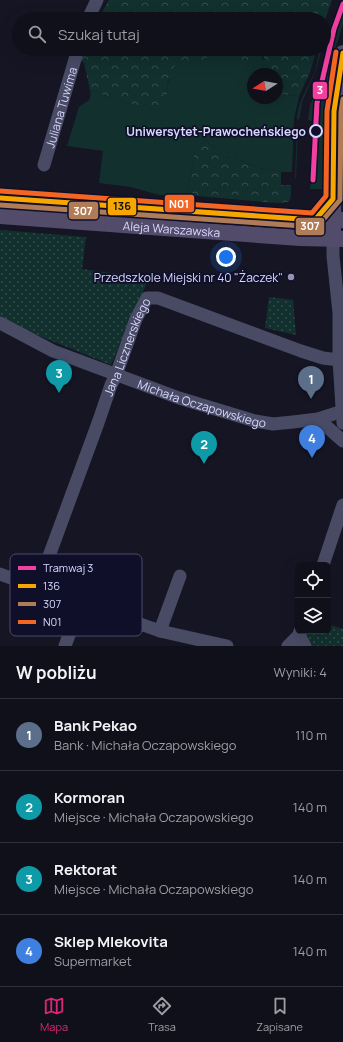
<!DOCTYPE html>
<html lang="pl">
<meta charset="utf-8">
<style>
body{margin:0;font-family:Manrope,sans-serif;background:#191924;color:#f1f3f6}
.controls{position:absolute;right:12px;bottom:12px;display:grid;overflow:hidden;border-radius:6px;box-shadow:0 4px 16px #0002}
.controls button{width:36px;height:36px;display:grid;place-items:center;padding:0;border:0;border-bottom:1px solid #30303a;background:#10101b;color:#f1f3f6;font:20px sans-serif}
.compass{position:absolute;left:247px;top:68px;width:36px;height:36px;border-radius:50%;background:#10101b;box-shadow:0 4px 16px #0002;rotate:259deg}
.you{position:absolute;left:226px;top:257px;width:14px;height:14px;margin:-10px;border:3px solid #fff;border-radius:50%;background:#1a73e8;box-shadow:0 0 0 6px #1a73e833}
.badge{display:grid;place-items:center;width:26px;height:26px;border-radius:50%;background:#db2777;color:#fff;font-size:13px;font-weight:700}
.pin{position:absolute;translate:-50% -33px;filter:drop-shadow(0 1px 2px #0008)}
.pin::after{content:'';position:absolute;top:21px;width:14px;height:12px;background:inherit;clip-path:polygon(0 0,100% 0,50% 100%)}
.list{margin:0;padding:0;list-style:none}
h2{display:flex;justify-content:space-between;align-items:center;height:52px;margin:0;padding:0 16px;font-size:17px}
h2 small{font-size:13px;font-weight:400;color:#9c9da3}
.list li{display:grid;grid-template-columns:26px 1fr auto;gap:12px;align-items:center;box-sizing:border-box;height:72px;padding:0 16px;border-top:1px solid #30303a}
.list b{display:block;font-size:15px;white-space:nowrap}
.list p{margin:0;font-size:13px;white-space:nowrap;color:#9c9da3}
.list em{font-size:13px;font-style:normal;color:#9c9da3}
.icon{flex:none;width:22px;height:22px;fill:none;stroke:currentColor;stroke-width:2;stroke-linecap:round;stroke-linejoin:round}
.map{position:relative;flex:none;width:343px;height:646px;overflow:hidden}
.search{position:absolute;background:#10101b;box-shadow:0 4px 16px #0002;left:12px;right:12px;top:12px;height:44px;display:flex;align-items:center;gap:10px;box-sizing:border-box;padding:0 14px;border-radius:22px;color:#9c9da3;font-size:15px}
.sheet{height:340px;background:#10101b}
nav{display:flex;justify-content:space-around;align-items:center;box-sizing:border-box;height:56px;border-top:1px solid #30303a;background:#10101b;font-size:11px;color:#9c9da3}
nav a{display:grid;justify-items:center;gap:2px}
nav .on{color:#db2777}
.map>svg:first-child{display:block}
.grass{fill:#12302e}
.forest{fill:url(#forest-crowns)}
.park{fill:url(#park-dots)}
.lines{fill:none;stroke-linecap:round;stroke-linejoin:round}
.minor{stroke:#494b65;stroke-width:13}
.major{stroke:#524c6a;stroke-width:16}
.bus-1-casing{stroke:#100f2a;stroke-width:8}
.bus-2-casing{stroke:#100f2a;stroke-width:8}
.bus-3-casing{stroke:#100f2a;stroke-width:8}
.bus-1{stroke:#f7a600;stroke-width:5}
.bus-2{stroke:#b07c57;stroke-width:5}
.bus-3{stroke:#f26522;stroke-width:5}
.tram-1-casing{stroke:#100f2a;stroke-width:8}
.tram-1{stroke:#f240a1;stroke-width:5}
.stop-dot{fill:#100f2a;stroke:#d8d8ff;stroke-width:2}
.poi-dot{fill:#9494b2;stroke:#100f2a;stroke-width:1.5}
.labels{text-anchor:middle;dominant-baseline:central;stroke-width:3.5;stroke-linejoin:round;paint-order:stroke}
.street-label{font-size:12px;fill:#d8d8ff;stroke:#100f2a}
.stop-label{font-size:12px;font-weight:bold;fill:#d8d8ff;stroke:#100f2a;text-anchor:end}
.poi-label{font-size:12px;fill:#d8d8ff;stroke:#100f2a;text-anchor:end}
.key{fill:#100f2a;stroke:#4c4b6a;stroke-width:1}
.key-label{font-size:11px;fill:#d8d8ff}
.line-badge{stroke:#100f2a;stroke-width:1.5}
.badge-label{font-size:11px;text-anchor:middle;font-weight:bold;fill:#fff}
.pale-badge-label{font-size:11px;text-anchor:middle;font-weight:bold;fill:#111}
</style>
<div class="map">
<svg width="343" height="646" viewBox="0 0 343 646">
<defs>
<pattern id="forest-crowns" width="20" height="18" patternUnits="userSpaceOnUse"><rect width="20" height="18" fill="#12302e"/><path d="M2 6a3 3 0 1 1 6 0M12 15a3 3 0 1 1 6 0" fill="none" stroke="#344d4d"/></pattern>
<pattern id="park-dots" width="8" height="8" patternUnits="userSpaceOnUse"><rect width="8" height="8" fill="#12302e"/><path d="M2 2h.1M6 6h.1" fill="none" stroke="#344d4d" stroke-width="1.8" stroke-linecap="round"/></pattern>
</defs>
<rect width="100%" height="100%" fill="#161524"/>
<g class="grass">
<path d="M343 13V24L333 56 326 101 324 140V189H310L311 181 315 180 317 117 319 101 333 44Z"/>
<path d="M191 49H239V54L256 52V49H265L262 59C266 65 272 68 274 74H253V98H277V93L280 94 299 96 294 119 292 172H281L259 168 236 159 224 157 207 141 195 149 187 195H159L131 187 99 183 103 151 67 146 79 107C87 100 92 103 90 90L134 105 167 94C168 82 169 66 183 62 189 60 196 63 202 63L206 56 197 54Z"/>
<path d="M320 49H322L316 70 302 102 299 120 297 118C299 99 308 88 315 71 317 64 318 56 320 49Z"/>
<path d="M318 87 314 105 313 121 308 120 310 105Z"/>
<path d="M343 110V166H341V136Z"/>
<path d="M297 127H298L296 179 295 178Z"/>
</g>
<g class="forest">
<path d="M109 0H332L324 23V19H252L240 16 222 19H98Z"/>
<path d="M83 49H191L197 54 205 55 207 58 202 63 183 62 175 66 168 80 167 94 162 112 134 105 90 90 84 63 78 59Z"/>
<path d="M239 49H256L251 59 244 61 240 57Z"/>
<path d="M265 49H317L310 72 299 96 279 94 277 93V74H274L271 69 263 62Z"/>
<path d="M207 141 224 157 236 159 259 168 281 172V185H291V195L289 202 276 203 187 195 195 149Z"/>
</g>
<g class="park">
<path d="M0 230 86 237 82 269 149 278 111 365 0 320Z"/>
<path d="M269 297 293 300 296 335 265 328Z"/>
<path d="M328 624 343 629V646H296L308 631H328Z"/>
</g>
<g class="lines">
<g class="minor">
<path d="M88 19 97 0"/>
<path id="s1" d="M44 165 78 49"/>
<path d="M333 239V256L339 313V360L343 423"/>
<path id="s2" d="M0 323 53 351 179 398 255 421 273 424 293 422 318 419 343 411"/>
<path d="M318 419 343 441"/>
<path d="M323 565 343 505"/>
<path d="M0 574 160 631 227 646"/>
<path id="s3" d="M38 586 98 423 111 385 116 375 136 319 147 298H158L301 351 323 358 339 360"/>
<path d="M160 631 180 576"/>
<path d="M299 635 305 646"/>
<path d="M65 646 81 602"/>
<path d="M288 646 299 635 300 631"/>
</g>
<g class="major">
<path d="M0 198 221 214 311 220H343"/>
<path id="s4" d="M0 216 300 238 343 239"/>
<path d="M333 231 334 111 343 53"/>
</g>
<g class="bus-1-casing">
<path id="bus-1" d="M0 198 315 220 333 199 334 111 343 53"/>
</g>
<g class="bus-2-casing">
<path id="bus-2" d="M0 205 317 227 340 200 341 112 343 99"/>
</g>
<g class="bus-3-casing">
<path id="bus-3" d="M0 191 312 213 326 196 327 111 336 52"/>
</g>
<use href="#bus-1" class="bus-1"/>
<use href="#bus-2" class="bus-2"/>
<use href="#bus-3" class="bus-3"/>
<g class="tram-1-casing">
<path id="tram-1" d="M313 180 317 103 334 29 343 4"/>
</g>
<use href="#tram-1" class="tram-1"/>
</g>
<circle class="stop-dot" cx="316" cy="131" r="6"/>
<circle class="poi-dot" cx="291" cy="277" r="4"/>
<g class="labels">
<g class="street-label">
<text stroke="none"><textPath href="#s1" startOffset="60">Juliana Tuwima</textPath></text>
<text stroke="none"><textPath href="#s4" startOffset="172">Aleja Warszawska</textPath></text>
<text stroke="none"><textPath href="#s3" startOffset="255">Jana Licznerskiego</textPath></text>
<text stroke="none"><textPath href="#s2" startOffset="218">Michała Oczapowskiego</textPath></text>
</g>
<g class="stop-label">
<text x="306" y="131">Uniwersytet-Prawocheńskiego</text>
</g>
<g class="poi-label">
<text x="283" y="277">Przedszkole Miejski nr 40 "Żaczek"</text>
</g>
</g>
<rect x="10" y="554" width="132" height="82" rx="6" class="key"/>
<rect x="18" y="566" width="18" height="4" fill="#f240a1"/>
<rect x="18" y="584" width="18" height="4" fill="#f7a600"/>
<rect x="18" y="602" width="18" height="4" fill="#b07c57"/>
<rect x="18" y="620" width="18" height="4" fill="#f26522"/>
<g class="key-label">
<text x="43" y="572">Tramwaj 3</text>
<text x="43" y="590">136</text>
<text x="43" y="608">307</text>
<text x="43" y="626">N01</text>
</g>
<g class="line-badge">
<rect x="312" y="81" width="16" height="19" rx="4" fill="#f240a1"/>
<rect x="164" y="194" width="31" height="19" rx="4" fill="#f26522"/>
<rect x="107" y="197" width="30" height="19" rx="4" fill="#f7a600"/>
<rect x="68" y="201" width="31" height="19" rx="4" fill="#b07c57"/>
<rect x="295" y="217" width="30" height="19" rx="4" fill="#b07c57"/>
</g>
<g class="badge-label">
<text x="320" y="94">3</text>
<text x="179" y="208">N01</text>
<text x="83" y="215">307</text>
<text x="310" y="230">307</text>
</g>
<g class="pale-badge-label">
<text x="122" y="210">136</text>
</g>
</svg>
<div class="controls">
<button><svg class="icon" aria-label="locate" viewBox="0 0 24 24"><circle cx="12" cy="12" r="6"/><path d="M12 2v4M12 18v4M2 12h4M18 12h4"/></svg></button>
<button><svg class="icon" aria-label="layers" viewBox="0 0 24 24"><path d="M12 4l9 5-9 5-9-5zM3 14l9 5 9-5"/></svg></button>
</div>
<svg class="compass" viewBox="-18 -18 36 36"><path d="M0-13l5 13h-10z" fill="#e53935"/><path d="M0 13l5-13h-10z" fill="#9c9da3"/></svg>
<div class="you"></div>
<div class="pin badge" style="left:311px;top:399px;background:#5c6f8a">1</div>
<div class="pin badge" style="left:204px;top:464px;background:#0f9aa8">2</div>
<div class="pin badge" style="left:59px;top:393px;background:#0f9aa8">3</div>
<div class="pin badge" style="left:312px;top:458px;background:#3f7fe0">4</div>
<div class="search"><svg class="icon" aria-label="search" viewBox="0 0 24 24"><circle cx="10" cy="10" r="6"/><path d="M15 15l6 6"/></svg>Szukaj tutaj</div>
</div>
<section class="sheet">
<h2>W pobliżu<small>Wyniki: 4</small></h2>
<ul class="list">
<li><span class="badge" style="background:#5c6f8a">1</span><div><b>Bank Pekao</b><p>Bank · Michała Oczapowskiego</p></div><em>110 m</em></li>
<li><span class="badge" style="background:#0f9aa8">2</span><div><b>Kormoran</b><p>Miejsce · Michała Oczapowskiego</p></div><em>140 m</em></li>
<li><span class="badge" style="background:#0f9aa8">3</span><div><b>Rektorat</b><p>Miejsce · Michała Oczapowskiego</p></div><em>140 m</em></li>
<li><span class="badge" style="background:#3f7fe0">4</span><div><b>Sklep Mlekovita</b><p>Supermarket</p></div><em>140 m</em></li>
</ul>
</section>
<nav>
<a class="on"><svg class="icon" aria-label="map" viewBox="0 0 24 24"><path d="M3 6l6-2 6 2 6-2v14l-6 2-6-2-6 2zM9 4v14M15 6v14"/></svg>Mapa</a>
<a><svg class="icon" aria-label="directions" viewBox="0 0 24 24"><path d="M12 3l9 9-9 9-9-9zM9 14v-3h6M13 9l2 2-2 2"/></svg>Trasa</a>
<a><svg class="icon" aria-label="saved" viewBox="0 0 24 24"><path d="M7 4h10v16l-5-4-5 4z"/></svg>Zapisane</a>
</nav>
